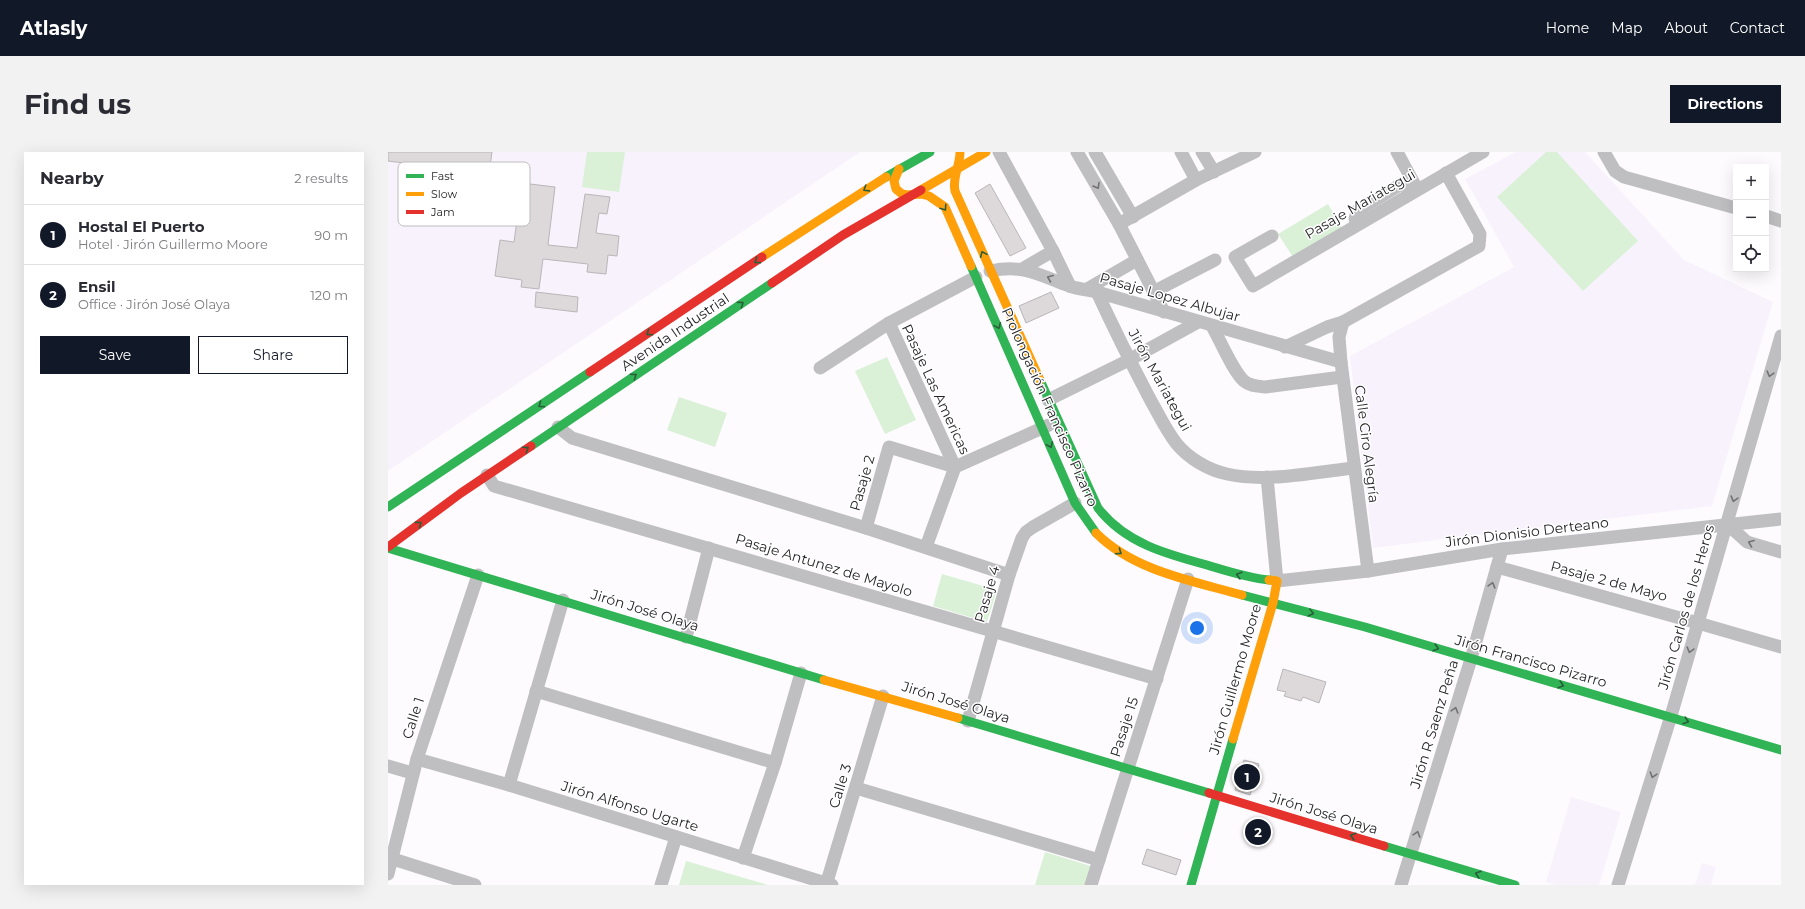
<!DOCTYPE html>
<meta charset="utf-8">
<style>
body{margin:0;font-family:Montserrat,sans-serif;background:#f2f2f3;color:#2b2b33}
.controls{position:absolute;right:12px;top:12px;display:grid;overflow:hidden;border-radius:0px;box-shadow:0 4px 16px #0002}
.controls button{width:36px;height:36px;display:grid;place-items:center;padding:0;border:0;border-bottom:1px solid #e1e1e2;background:#fff;color:#2b2b33;font:20px sans-serif}
.you{position:absolute;left:809px;top:476px;width:14px;height:14px;margin:-10px;border:3px solid #fff;border-radius:50%;background:#1a73e8;box-shadow:0 0 0 6px #1a73e833}
.badge{display:grid;place-items:center;width:26px;height:26px;border-radius:50%;background:#111827;color:#fff;font-size:13px;font-weight:700}
.pin{position:absolute;translate:-50% -50%;border:2px solid #fff;box-shadow:0 1px 4px #0006}
.list{margin:0;padding:0;list-style:none}
h2{display:flex;justify-content:space-between;align-items:center;height:52px;margin:0;padding:0 16px;font-size:17px}
h2 small{font-size:13px;font-weight:400;color:#7c7c81}
.list li{display:grid;grid-template-columns:26px 1fr auto;gap:12px;align-items:center;box-sizing:border-box;height:60px;padding:0 16px;border-top:1px solid #e1e1e2}
.list b{display:block;font-size:15px;white-space:nowrap}
.list p{margin:0;font-size:13px;white-space:nowrap;color:#7c7c81}
.list em{font-size:13px;font-style:normal;color:#7c7c81}
.actions{display:flex;gap:8px;padding:12px 16px}
.actions a{flex:1;padding:9px 0;border:1px solid #111827;border-radius:0px;text-align:center;font-size:14px;color:#111827}
.actions .main{background:#111827;color:#fff}
.icon{flex:none;width:22px;height:22px;fill:none;stroke:currentColor;stroke-width:2;stroke-linecap:round;stroke-linejoin:round}
.map{position:relative;flex:none;width:1393px;height:733px;overflow:hidden;border-radius:0px}
header{display:flex;align-items:center;gap:24px;box-sizing:border-box;height:56px;padding:0 20px;background:#111827;color:#fff}
header strong{font-size:19px}
nav{display:flex;gap:22px;margin-inline-start:auto;font-size:14px}
.intro{display:flex;align-items:center;justify-content:space-between;box-sizing:border-box;height:96px;padding:0 24px}
h1{margin:0;font-size:28px}
.button{padding:10px 18px;border-radius:0px;background:#111827;color:#fff;font-size:14px;font-weight:700}
main{display:flex;gap:24px;padding:0 24px}
aside{flex:1;background:#fff;border-radius:0px;box-shadow:0 4px 16px #0002}
.map>svg:first-child{display:block}
.built{fill:#f8f2fd}
.green{fill:#daf1d8}
.building{fill:#ddd9da;stroke:#b9b6b8}
.lines{fill:none;stroke-linecap:round;stroke-linejoin:round}
.street{stroke:#bfbfc1;stroke-width:13}
.fast{stroke:#30b455;stroke-width:9}
.slow{stroke:#ff9f0a;stroke-width:9}
.jam{stroke:#e5322d;stroke-width:9}
.oneway{stroke:#727274}
.oneway2{stroke:#2a5e3a}
.labels{text-anchor:middle;dominant-baseline:central;stroke-width:3;stroke-linejoin:round;paint-order:stroke}
.street-label{font-size:14px;fill:#262428;stroke:#fff}
.key{fill:#fff;stroke:#bebdbe;stroke-width:1}
.key-label{font-size:11px;fill:#262428}
</style>
<header>
<strong>Atlasly</strong>
<nav><a>Home</a><a>Map</a><a>About</a><a>Contact</a></nav>
</header>
<div class="intro"><h1>Find us</h1><a class="button">Directions</a></div>
<main>
<aside>
<h2>Nearby<small>2 results</small></h2>
<ul class="list">
<li><span class="badge">1</span><div><b>Hostal El Puerto</b><p>Hotel · Jirón Guillermo Moore</p></div><em>90 m</em></li>
<li><span class="badge">2</span><div><b>Ensil</b><p>Office · Jirón José Olaya</p></div><em>120 m</em></li>
</ul>
<div class="actions"><a class="main">Save</a><a>Share</a></div>
</aside>
<div class="map">
<svg width="1393" height="733" viewBox="0 0 1393 733">
<rect width="100%" height="100%" fill="#fdfbfe"/>
<g class="built">
<path d="M0 0H472L0 319Z"/>
<path d="M1128 0H1197L1296 108 1385 150 1324 354 985 396 962 204 1126 115 1077 27Z"/>
<path d="M1183 645 1233 660 1211 733H1167L1158 730Z"/>
<path d="M1314 711 1328 715 1323 733H1307Z"/>
</g>
<g class="green">
<path d="M199 0H237L231 40 194 35Z"/>
<path d="M1158 0H1169L1250 89 1195 139 1109 45Z"/>
<path d="M940 52 956 79 907 108 890 82Z"/>
<path d="M499 205 528 268 497 282 467 219Z"/>
<path d="M291 245 339 261 327 295 279 278Z"/>
<path d="M554 422 609 438 599 470 545 454Z"/>
<path d="M657 700 706 715 701 733H647Z"/>
<path d="M298 709 380 733H291Z"/>
</g>
<g class="building">
<path d="M0 0H104L101 22 0 9Z"/>
<path d="M134 31 167 35 160 93 189 96 197 42 222 45 219 62 211 61 208 81 231 84 229 104 220 103 218 122 199 120 200 112 155 107 151 137 133 135 134 128 107 124 112 88 126 90Z"/>
<path d="M602 32 638 96 622 104 587 41Z"/>
<path d="M148 140 190 145 189 160 147 155Z"/>
<path d="M663 140 671 156 638 171 631 154Z"/>
<path d="M895 517 938 530 931 551 915 545 913 549 896 544 898 540 889 538Z"/>
<path d="M856 608 871 612 862 643 847 638Z"/>
<path d="M759 697 793 708 788 723 754 712Z"/>
</g>
<g class="lines">
<g class="street">
<path d="M611 0 665 99 682 134"/>
<path d="M689 0 731 72 776 160"/>
<path d="M707 0 745 65"/>
<path d="M793 0 808 28"/>
<path d="M814 0 826 20"/>
<path d="M1009 0 1029 37"/>
<path d="M1216 0 1227 19 1236 25 1348 56"/>
<path d="M1378 64 1393 69"/>
<path d="M731 72 808 28 867 0"/>
<path d="M970 72 967 67 969 59 1010 34 1025 31"/>
<path d="M884 84 847 105 865 134 1095 0"/>
<path d="M634 117 665 99"/>
<path d="M602 119C636 112 651 123 681 134 690 137 700 138 709 140L953 210"/>
<path d="M699 137 749 108"/>
<path d="M709 140C726 177 744 213 763 249 771 263 778 278 788 291 800 306 820 318 839 322 878 331 926 320 966 316"/>
<path d="M765 140 827 108"/>
<path d="M955 170 951 185 953 210 980 419"/>
<path d="M501 171 567 315"/>
<path d="M824 174C832 188 845 219 856 229 862 234 869 234 877 235L954 225"/>
<path d="M897 195 939 175 955 170 1091 94 1092 82 1058 21"/>
<path d="M432 216 501 171 588 125"/>
<path d="M660 248 741 208 810 170"/>
<path d="M170 275 184 286 478 376 621 423"/>
<path d="M99 323 106 334 769 527"/>
<path d="M879 325 889 429 980 419 1114 397 1393 367"/>
<path d="M1339 372 1359 390 1393 400"/>
<path d="M478 376 501 295 567 315"/>
<path d="M538 395 567 315 661 273"/>
<path d="M1109 415 1310 471 1393 495"/>
<path d="M298 485 321 396"/>
<path d="M148 539 387 611"/>
<path d="M580 569 621 423 634 386 638 380 645 375 687 351"/>
<path d="M29 607 121 633 444 733"/>
<path d="M0 614 24 621"/>
<path d="M121 633 175 448"/>
<path d="M468 636 711 708"/>
<path d="M355 706 387 611 413 521"/>
<path d="M5 707 87 733"/>
<path d="M0 722 29 607 90 423"/>
<path d="M273 733 288 685"/>
<path d="M438 733 495 544"/>
<path d="M703 733 800 427"/>
<path d="M1013 733 1083 507 1114 397"/>
<path d="M1230 733 1283 564 1393 184"/>
</g>
<g class="fast">
<path d="M498 25 542 0"/>
<path d="M583 114 687 351 708 381"/>
<path d="M652 228 710 356C737 391 778 402 819 413 839 419 860 426 881 428"/>
<path d="M143 294 384 131"/>
<path d="M0 355 202 220"/>
<path d="M0 396 436 528"/>
<path d="M854 443 977 475 1393 598"/>
<path d="M570 566 821 641"/>
<path d="M996 694 1127 733"/>
<path d="M803 733 845 587"/>
</g>
<g class="slow">
<path d="M572 0C572 14 564 25 567 39L652 228"/>
<path d="M511 17 506 29 508 37 514 42 519 43 533 42 541 44 557 55 583 114"/>
<path d="M533 38 598 0"/>
<path d="M374 105 498 25"/>
<path d="M708 381C746 419 805 429 854 443"/>
<path d="M436 528 570 566"/>
<path d="M845 587 885 451 889 429 881 428"/>
</g>
<g class="jam">
<path d="M384 131 455 83 533 38"/>
<path d="M202 220 374 105"/>
<path d="M0 395 73 341 143 294"/>
<path d="M821 641 996 694"/>
</g>
</g>
<defs><path id="oneway-chevron" d="M-2-3.5L2.5 0L-2 3.5" fill="none" stroke-width="1.6" stroke-linecap="round" stroke-linejoin="round"/></defs>
<g class="oneway">
<use href="#oneway-chevron" transform="translate(709 34) rotate(60)"/>
<use href="#oneway-chevron" transform="translate(662 126) rotate(-158)"/>
<use href="#oneway-chevron" transform="translate(1382 222) rotate(106)"/>
<use href="#oneway-chevron" transform="translate(1346 347) rotate(106)"/>
<use href="#oneway-chevron" transform="translate(1363 391) rotate(-159)"/>
<use href="#oneway-chevron" transform="translate(1104 433) rotate(-74)"/>
<use href="#oneway-chevron" transform="translate(1302 498) rotate(106)"/>
<use href="#oneway-chevron" transform="translate(1067 558) rotate(-73)"/>
<use href="#oneway-chevron" transform="translate(1265 623) rotate(107)"/>
<use href="#oneway-chevron" transform="translate(1029 682) rotate(-73)"/>
</g>
<g class="oneway2">
<use href="#oneway-chevron" transform="translate(478 37) rotate(148)"/>
<use href="#oneway-chevron" transform="translate(556 56) rotate(56)"/>
<use href="#oneway-chevron" transform="translate(595 102) rotate(-114)"/>
<use href="#oneway-chevron" transform="translate(369 109) rotate(146)"/>
<use href="#oneway-chevron" transform="translate(353 152) rotate(-34)"/>
<use href="#oneway-chevron" transform="translate(610 174) rotate(66)"/>
<use href="#oneway-chevron" transform="translate(261 181) rotate(146)"/>
<use href="#oneway-chevron" transform="translate(246 224) rotate(-34)"/>
<use href="#oneway-chevron" transform="translate(153 253) rotate(146)"/>
<use href="#oneway-chevron" transform="translate(662 293) rotate(66)"/>
<use href="#oneway-chevron" transform="translate(138 297) rotate(-34)"/>
<use href="#oneway-chevron" transform="translate(31 372) rotate(-37)"/>
<use href="#oneway-chevron" transform="translate(731 400) rotate(34)"/>
<use href="#oneway-chevron" transform="translate(851 423) rotate(-164)"/>
<use href="#oneway-chevron" transform="translate(923 461) rotate(14)"/>
<use href="#oneway-chevron" transform="translate(1048 496) rotate(17)"/>
<use href="#oneway-chevron" transform="translate(1173 533) rotate(16)"/>
<use href="#oneway-chevron" transform="translate(1298 569) rotate(17)"/>
<use href="#oneway-chevron" transform="translate(965 684) rotate(-163)"/>
<use href="#oneway-chevron" transform="translate(1090 722) rotate(-163)"/>
</g>
<g class="labels">
<g class="street-label">
<text transform="translate(972 52) rotate(-30)">Pasaje Mariategui</text>
<text transform="translate(782 145) rotate(16)">Pasaje Lopez Albujar</text>
<text transform="translate(287 180) rotate(-34)">Avenida Industrial</text>
<text transform="translate(772 228) rotate(61)">Jirón Mariategui</text>
<text transform="translate(548 237) rotate(65)">Pasaje Las Americas</text>
<text transform="translate(662 255) rotate(66)">Prolongación Francisco Pizarro</text>
<text transform="translate(979 292) rotate(83)">Calle Ciro Alegría</text>
<text transform="translate(474 331) rotate(-74)">Pasaje 2</text>
<text transform="translate(1139 380) rotate(-7)">Jirón Dionisio Derteano</text>
<text transform="translate(436 413) rotate(17)">Pasaje Antunez de Mayolo</text>
<text transform="translate(1221 429) rotate(15)">Pasaje 2 de Mayo</text>
<text transform="translate(599 442) rotate(-74)">Pasaje 4</text>
<text transform="translate(1298 455) rotate(-74)">Jirón Carlos de los Heros</text>
<text transform="translate(257 458) rotate(17)">Jirón José Olaya</text>
<text transform="translate(1143 509) rotate(16)">Jirón Francisco Pizarro</text>
<text transform="translate(847 527) rotate(-74)">Jirón Guillermo Moore</text>
<text transform="translate(568 550) rotate(17)">Jirón José Olaya</text>
<text transform="translate(25 566) rotate(-72)">Calle 1</text>
<text transform="translate(1046 572) rotate(-73)">Jirón R Saenz Peña</text>
<text transform="translate(736 575) rotate(-72)">Pasaje 15</text>
<text transform="translate(452 634) rotate(-73)">Calle 3</text>
<text transform="translate(242 654) rotate(17)">Jirón Alfonso Ugarte</text>
<text transform="translate(936 661) rotate(17)">Jirón José Olaya</text>
</g>
</g>
<rect x="10" y="10" width="132" height="64" rx="6" class="key"/>
<rect x="18" y="22" width="18" height="4" fill="#30b455"/>
<rect x="18" y="40" width="18" height="4" fill="#ff9f0a"/>
<rect x="18" y="58" width="18" height="4" fill="#e5322d"/>
<g class="key-label">
<text x="43" y="28">Fast</text>
<text x="43" y="46">Slow</text>
<text x="43" y="64">Jam</text>
</g>
</svg>
<div class="controls">
<button>+</button>
<button>−</button>
<button><svg class="icon" aria-label="locate" viewBox="0 0 24 24"><circle cx="12" cy="12" r="6"/><path d="M12 2v4M12 18v4M2 12h4M18 12h4"/></svg></button>
</div>
<div class="you"></div>
<div class="pin badge" style="left:859px;top:625px">1</div>
<div class="pin badge" style="left:870px;top:680px">2</div>
</div>
</main>
